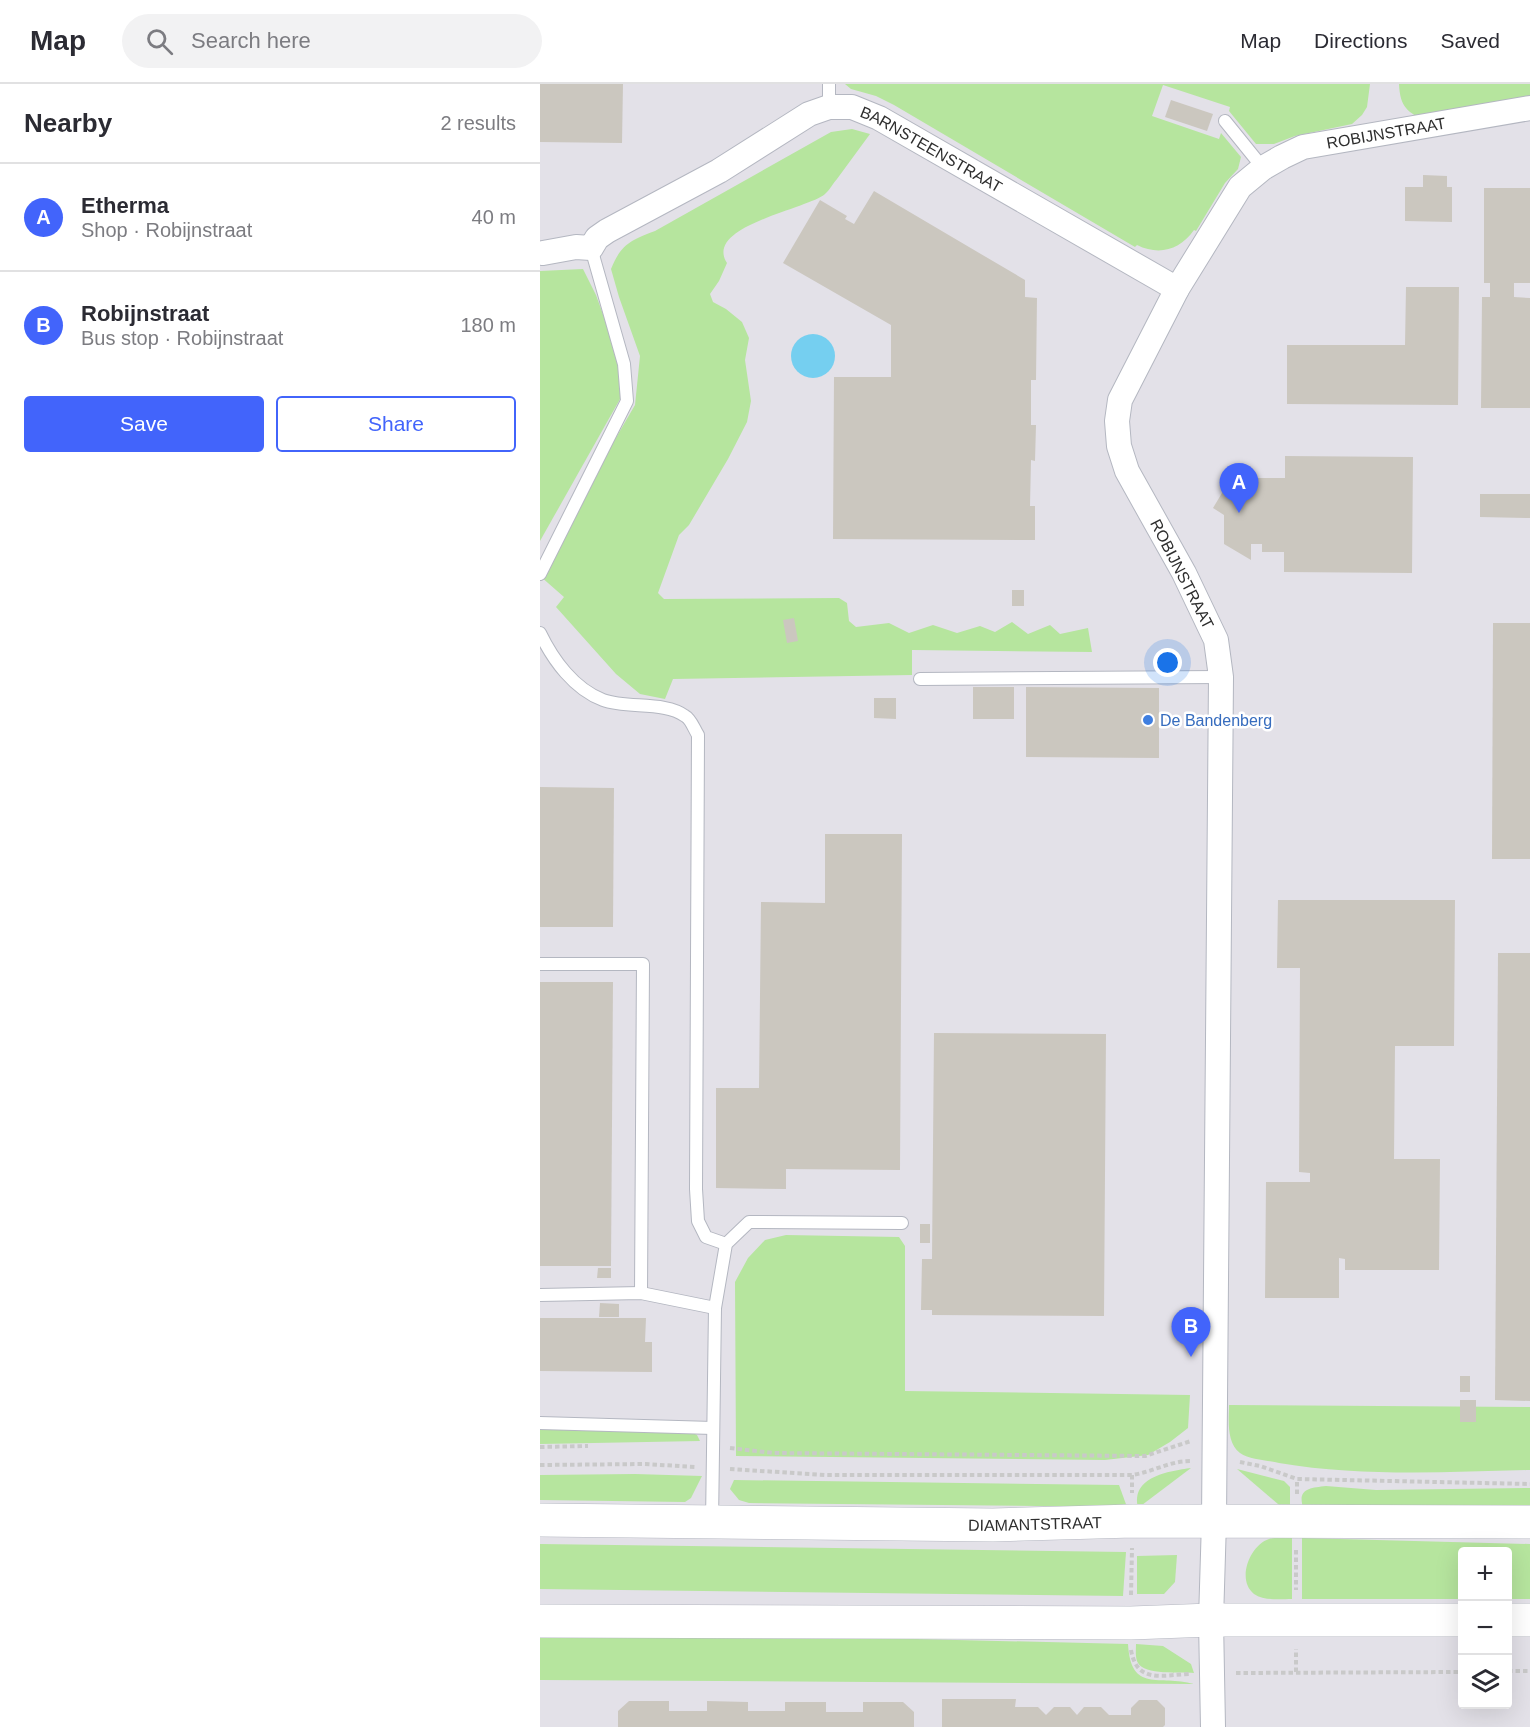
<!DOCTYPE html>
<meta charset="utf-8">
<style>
body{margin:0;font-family:Arial,sans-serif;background:#f2f2f3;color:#2b2b33}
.controls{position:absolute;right:18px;bottom:18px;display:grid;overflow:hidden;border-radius:6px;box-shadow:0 6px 24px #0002}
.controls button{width:54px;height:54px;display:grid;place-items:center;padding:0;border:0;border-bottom:2px solid #e1e1e2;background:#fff;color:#2b2b33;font:30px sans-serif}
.you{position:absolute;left:628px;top:579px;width:21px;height:21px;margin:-15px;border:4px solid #fff;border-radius:50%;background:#1a73e8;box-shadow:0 0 0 9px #1a73e833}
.badge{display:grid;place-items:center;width:39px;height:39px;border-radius:50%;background:#4264fb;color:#fff;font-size:20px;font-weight:700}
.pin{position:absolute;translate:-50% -50px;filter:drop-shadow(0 2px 3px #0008)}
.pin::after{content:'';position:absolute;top:32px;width:21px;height:18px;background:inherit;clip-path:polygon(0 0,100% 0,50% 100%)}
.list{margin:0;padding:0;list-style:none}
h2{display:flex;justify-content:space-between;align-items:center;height:78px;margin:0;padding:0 24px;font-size:26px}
h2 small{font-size:20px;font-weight:400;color:#7c7c81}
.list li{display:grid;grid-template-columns:39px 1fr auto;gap:18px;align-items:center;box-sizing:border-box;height:108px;padding:0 24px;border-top:2px solid #e1e1e2}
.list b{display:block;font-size:22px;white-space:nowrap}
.list p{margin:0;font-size:20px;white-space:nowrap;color:#7c7c81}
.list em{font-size:20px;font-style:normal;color:#7c7c81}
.actions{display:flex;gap:12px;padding:18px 24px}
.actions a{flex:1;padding:14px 0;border:2px solid #4264fb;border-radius:6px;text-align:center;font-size:21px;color:#4264fb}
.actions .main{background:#4264fb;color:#fff}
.icon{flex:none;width:33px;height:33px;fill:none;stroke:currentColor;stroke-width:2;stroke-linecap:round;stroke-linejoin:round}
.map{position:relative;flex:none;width:990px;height:1643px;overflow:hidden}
header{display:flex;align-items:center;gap:36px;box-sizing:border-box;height:84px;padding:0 30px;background:#fff;border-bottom:2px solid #e1e1e2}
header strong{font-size:28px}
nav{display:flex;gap:33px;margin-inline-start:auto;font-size:21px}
.search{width:420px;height:54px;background:#f2f2f3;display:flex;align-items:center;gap:15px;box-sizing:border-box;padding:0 21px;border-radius:33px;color:#7c7c81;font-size:22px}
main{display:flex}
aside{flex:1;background:#fff}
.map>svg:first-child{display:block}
.industrial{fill:#e3e1e8;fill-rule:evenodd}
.green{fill:#b6e59e}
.water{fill:#75cff0}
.building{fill:#cbc7bf}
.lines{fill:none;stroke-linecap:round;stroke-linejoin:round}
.lane-casing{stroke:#b4b7c1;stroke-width:14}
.street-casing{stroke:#b4b7c1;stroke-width:26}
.secondary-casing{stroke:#b4b7c1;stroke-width:34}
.path{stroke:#c9c9c9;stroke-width:4;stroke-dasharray:4.5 3;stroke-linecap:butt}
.lane{stroke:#fff;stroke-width:12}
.street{stroke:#fff;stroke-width:24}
.secondary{stroke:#fff;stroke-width:33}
.shop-dot{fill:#3f7fe0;stroke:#fff;stroke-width:2}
.labels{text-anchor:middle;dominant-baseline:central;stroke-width:5;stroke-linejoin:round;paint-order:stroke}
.street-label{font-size:16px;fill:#2e2e2e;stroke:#fff}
.shop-label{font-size:16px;fill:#366cbe;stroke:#fff;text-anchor:start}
</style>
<header>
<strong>Map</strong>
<div class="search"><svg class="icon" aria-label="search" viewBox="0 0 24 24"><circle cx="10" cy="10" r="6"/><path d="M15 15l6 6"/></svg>Search here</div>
<nav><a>Map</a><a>Directions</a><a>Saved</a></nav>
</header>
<main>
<aside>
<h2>Nearby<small>2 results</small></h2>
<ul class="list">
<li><span class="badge">A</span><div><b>Etherma</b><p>Shop · Robijnstraat</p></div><em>40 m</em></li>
<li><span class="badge">B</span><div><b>Robijnstraat</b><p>Bus stop · Robijnstraat</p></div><em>180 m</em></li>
</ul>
<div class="actions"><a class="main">Save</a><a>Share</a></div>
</aside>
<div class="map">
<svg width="990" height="1643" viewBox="0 0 990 1643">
<rect width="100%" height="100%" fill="#efe9e1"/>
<path class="industrial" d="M0 0H990V1643H0ZM922 1468H968V1620H922Z"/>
<g class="green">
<path d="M305 0H830L827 23 822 31 812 40 755 52 734 60H716L689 27 690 23 623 1 612 32 679 55 681 49 701 73 698 85 685 99 656 147 654 146C640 166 619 172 597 161L595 163 354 21 336 12 311 5Z"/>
<path d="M859 0H990V13L887 38C868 28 860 24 859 0Z"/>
<path d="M312 45 330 50C319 65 308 80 297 95 293 99 290 106 285 110 268 125 163 142 187 179L179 197 170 210 173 218 186 225 202 238 209 254 205 276 211 317 207 338 188 375 149 441 139 451 118 509 124 515 299 514 307 519 309 537 316 543 349 539 369 549 393 541 417 549 440 542 455 548 472 538 488 550 510 541 520 550 548 544 552 568 372 566V591L133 595 125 615 100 610 76 590 16 523 24 513 0 492 3 479 95 321 100 272 79 213 71 185C81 160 91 156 115 147L291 48Z"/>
<path d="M43 185 56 211 77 269 84 308 0 457V187Z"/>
<path d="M246 1151 359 1153 365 1162V1307L650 1311 648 1344 630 1358 608 1371 565 1376 196 1372 195 1198 208 1174 225 1156Z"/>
<path d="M689 1321 990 1323V1386C906 1388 822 1393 739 1379 727 1376 710 1376 700 1369 686 1358 689 1336 689 1321Z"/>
<path d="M0 1345 147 1346 157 1351 160 1357 0 1360Z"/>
<path d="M651 1384 598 1424C590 1393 629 1387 651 1384Z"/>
<path d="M697 1385 744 1397 750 1403V1425L745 1426Z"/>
<path d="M95 1390 162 1392 151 1414 145 1418 0 1416V1391Z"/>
<path d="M194 1396 579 1401 587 1423 209 1419 199 1416 190 1405Z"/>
<path d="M786 1402 836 1406 990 1404V1424L764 1426C756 1405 769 1404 786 1402Z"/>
<path d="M752 1454V1515C740 1515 724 1517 714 1510 696 1496 710 1461 729 1455 735 1453 745 1454 752 1454Z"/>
<path d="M762 1454 990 1460V1515H968V1468H922V1515H762Z"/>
<path d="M0 1460 586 1468 583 1512 0 1505Z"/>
<path d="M637 1471 635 1498 624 1510H597V1472Z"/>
<path d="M0 1546 588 1560C591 1610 619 1590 654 1600L0 1596Z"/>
<path d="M596 1560 623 1562 651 1580 654 1589C641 1588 604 1591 598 1579 595 1574 596 1566 596 1560Z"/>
</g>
<circle class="water" cx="273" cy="272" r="22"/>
<g class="building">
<path d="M0 0H83L82 59 0 58Z"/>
<path d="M631 16 673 30 667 47 625 33Z"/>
<path d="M883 91 907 92V103H912V138L865 137V103H883Z"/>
<path d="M944 104H990V199H974V213L990 214V324H941L942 213H950V199H944Z"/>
<path d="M334 107 485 196V213L497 214 496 296H491V341H496L495 377 491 376 490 422H495V456L293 455 294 293H351V241L243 179 280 116 307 132 305 135 314 140Z"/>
<path d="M866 203H919L918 321 747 320V261H865Z"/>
<path d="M745 372 873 373 872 489 744 488V468H722V460H711V476L684 460V431L673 424 685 404 688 406 700 387 712 394H745Z"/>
<path d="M940 410H990V434L940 433Z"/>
<rect x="472" y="506" width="12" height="16"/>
<path d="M254 534 258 557 247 559 243 536Z"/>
<path d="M953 539H990V775H952Z"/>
<rect x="433" y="603" width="41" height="32"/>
<path d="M486 603 619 604V674L486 673Z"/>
<path d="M334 614H356V635L334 634Z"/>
<path d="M0 703 74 704 73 843H0Z"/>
<path d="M285 750H362L360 1086 246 1085V1105L176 1104V1004H219L221 818 285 819Z"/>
<path d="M738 816H915L914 962H855L854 1075H900L899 1186H805V1175L799 1174V1214H725L726 1098H770V1089L759 1088 760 884H737Z"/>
<path d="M958 869H990V1317L955 1316Z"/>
<path d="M0 898H73L71 1182H0Z"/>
<path d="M394 949 566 950 564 1232 392 1231V1226H381L382 1175H392Z"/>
<rect x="380" y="1140" width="10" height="19"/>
<path d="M58 1184H71V1194H57Z"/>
<path d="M60 1219 79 1220V1233H59Z"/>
<path d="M0 1234H106L105 1258H112V1288L0 1287Z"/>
<rect x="920" y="1292" width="10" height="16"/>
<rect x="920" y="1316" width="16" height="22"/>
<path d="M402 1615H476L475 1623H498L506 1631 514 1623H530L537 1631 544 1623H561L569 1631H591V1624L599 1616H617L625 1624V1641L623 1643H402Z"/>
<path d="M89 1617H129V1627H167V1617L208 1618V1627H245V1618H286V1628H323V1618H363L374 1628V1643H78V1627Z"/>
</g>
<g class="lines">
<g class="lane-casing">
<g id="lane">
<path d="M289 0V23"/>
<path d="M685 37 723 84"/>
<path d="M0 490 87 317 84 280 51 164"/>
<path d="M0 549C13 576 34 605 63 616 87 625 125 617 145 632 151 635 154 645 158 651L156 1105 158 1137 166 1153 186 1160"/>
<path d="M380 595 681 593"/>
<path d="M0 880H103L101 1209"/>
<path d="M0 1211 101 1209 175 1224"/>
<path d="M0 1339 173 1344"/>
<path d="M172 1438 175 1224 186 1160 209 1138 362 1139"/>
</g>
</g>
<g class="street-casing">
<g id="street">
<path id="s1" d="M3 169 36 163 51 164 57 154 67 147 179 87 269 30 289 23H312L339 34 637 205"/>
<path id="s2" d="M673 1643 671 1536 674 1437 681 593 676 556 644 489 587 387 579 362 577 337 580 316 637 205 700 103 723 84 742 73 763 63 990 24"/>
</g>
</g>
<g class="secondary-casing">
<g id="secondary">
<path id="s3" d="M0 1436 453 1441 593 1437 990 1438"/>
<path d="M968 1536H990"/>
<path d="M0 1537 591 1539 671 1536H922"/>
</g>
</g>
<g class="path">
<path d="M0 1363 48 1362"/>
<path d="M190 1364 233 1369 605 1372 651 1357"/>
<path d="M700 1378 720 1382 757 1395 990 1400"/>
<path d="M0 1381 105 1380 155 1383"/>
<path d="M190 1385 285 1391H592C613 1388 629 1377 651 1377"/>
<path d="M592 1391V1409"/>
<path d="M757 1410V1395"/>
<path d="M756 1466V1506"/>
<path d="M591 1511 592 1464"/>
<path d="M591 1566C597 1600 622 1591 649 1590"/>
<path d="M968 1587H990"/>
<path d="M756 1588V1565"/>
<path d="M696 1589 922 1588"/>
</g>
<use href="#lane" class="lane"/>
<use href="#street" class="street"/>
<use href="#secondary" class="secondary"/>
</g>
<circle class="shop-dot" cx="608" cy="636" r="6"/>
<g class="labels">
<g class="street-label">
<text stroke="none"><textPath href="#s2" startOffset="1755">ROBIJNSTRAAT</textPath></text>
<text stroke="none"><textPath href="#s1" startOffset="440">BARNSTEENSTRAAT</textPath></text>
<text transform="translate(642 490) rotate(63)">ROBIJNSTRAAT</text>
<text stroke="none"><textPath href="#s3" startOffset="495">DIAMANTSTRAAT</textPath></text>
</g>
<g class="shop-label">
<text x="620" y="636">De Bandenberg</text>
</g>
</g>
</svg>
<div class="controls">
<button>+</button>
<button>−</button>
<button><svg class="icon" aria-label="layers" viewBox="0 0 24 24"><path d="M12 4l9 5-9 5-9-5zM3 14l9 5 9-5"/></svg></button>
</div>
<div class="you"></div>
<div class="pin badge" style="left:699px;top:429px">A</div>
<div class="pin badge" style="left:651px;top:1273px">B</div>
</div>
</main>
